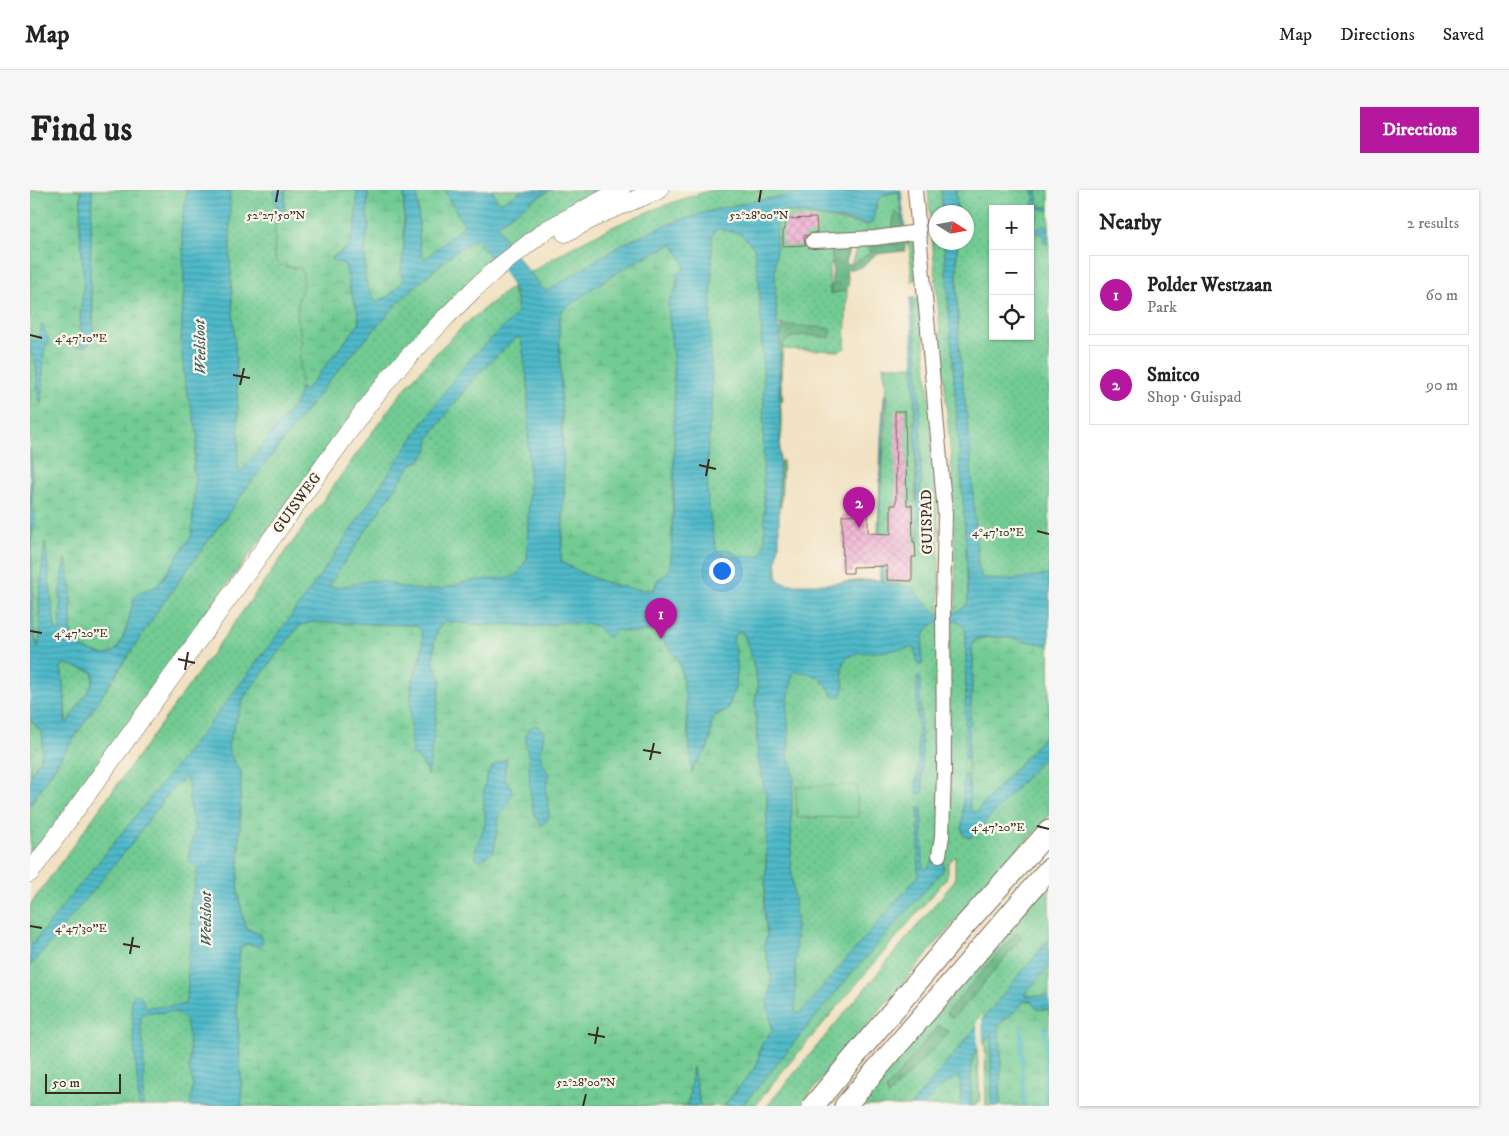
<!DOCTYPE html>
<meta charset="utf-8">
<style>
body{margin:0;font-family:"IM FELL DW Pica",serif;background:#f6f6f6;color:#222}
.controls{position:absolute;right:15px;top:15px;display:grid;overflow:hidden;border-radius:0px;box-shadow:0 1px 4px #0004}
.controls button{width:45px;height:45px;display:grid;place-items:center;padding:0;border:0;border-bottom:1px solid #e0e0e0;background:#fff;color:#222;font:25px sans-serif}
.compass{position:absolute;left:899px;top:15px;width:45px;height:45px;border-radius:50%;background:#fff;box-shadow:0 1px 4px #0004;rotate:101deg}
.scale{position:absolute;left:15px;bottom:12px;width:76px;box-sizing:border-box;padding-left:5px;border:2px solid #3b2a1e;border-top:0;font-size:14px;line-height:18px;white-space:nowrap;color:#3b2a1e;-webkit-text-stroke:4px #fbf7ec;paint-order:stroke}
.you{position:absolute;left:691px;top:380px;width:18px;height:18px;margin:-12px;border:4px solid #fff;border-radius:50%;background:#1a73e8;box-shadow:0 0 0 8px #1a73e833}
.badge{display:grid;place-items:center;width:32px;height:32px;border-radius:50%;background:#b5179e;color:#fff;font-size:16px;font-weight:700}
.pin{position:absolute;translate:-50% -41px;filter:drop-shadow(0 1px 2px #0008)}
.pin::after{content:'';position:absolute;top:26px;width:18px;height:15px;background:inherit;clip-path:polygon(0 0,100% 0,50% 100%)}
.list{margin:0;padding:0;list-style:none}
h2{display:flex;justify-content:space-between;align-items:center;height:65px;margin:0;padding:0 20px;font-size:21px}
h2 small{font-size:16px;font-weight:400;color:#767676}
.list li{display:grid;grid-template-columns:32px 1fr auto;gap:15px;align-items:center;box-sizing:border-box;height:80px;margin:0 10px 10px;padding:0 10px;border:1px solid #e0e0e0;border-radius:0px}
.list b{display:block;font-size:19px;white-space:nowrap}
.list p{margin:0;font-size:16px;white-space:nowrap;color:#767676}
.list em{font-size:16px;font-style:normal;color:#767676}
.icon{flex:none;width:28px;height:28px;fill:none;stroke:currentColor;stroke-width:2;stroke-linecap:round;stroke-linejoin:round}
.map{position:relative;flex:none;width:1019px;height:916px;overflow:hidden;border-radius:0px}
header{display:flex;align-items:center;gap:30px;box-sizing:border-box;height:70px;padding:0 25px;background:#fff;border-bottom:1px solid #e0e0e0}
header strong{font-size:24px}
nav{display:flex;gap:28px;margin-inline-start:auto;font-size:18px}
.intro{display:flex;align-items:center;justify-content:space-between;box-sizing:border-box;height:120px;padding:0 30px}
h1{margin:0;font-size:35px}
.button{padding:12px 22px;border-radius:0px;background:#b5179e;color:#fff;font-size:18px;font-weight:700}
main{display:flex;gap:30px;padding:0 30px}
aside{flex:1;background:#fff;border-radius:0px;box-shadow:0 1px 4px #0004}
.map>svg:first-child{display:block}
.grass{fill:url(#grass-dots);stroke:#567a58;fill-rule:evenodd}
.forest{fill:url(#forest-crowns);stroke:#4c6c4e}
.wetland{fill:url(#wetland-marsh);stroke:#567a58}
.pitch{fill:#71cb93;stroke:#567a58}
.water{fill:url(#water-rules);stroke:#447274;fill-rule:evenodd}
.pier{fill:#f1e2c3}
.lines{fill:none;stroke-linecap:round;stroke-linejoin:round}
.stream{stroke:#4eb9c9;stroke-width:3}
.building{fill:url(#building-cross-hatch)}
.minor-casing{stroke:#7b6a58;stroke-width:16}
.major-casing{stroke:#7b6a58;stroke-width:19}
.highway-casing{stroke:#7b6a58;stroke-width:23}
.minor{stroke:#fff;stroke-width:14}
.major{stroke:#fff;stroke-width:18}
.highway{stroke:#fff;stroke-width:21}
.ticks{fill:none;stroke:#3b2a1e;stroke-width:2}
.labels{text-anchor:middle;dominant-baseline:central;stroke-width:4.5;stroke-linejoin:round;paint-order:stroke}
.street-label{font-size:15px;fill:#3b2a1e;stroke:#fbf7ec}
.water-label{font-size:16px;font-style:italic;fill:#425c5a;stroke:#fbf7ec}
.ticks-label{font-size:12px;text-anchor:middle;fill:#3b2a1e;stroke:#fbf7ec;stroke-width:4.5;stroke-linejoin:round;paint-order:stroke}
</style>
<header>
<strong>Map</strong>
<nav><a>Map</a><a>Directions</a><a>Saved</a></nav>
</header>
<div class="intro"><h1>Find us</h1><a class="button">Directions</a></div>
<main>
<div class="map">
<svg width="1019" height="916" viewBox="0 0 1019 916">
<defs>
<pattern id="grass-dots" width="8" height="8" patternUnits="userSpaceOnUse" patternTransform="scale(1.25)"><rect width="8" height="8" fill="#71cb93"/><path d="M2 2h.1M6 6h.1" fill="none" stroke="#63ae7e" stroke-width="1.8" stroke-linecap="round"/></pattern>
<pattern id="forest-crowns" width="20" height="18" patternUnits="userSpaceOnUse" patternTransform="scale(1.25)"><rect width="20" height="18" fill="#5caf7d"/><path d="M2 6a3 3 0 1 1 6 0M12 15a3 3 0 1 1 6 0" fill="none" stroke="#4d8f66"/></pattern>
<pattern id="wetland-marsh" width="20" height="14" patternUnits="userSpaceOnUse" patternTransform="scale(1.25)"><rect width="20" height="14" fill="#71cb93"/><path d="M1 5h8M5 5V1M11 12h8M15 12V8" fill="none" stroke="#63ae7e"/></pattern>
<pattern id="water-rules" width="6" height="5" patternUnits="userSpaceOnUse" patternTransform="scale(1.25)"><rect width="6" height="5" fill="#4eb9c9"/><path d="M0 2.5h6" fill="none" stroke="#4297a3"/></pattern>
<pattern id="building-cross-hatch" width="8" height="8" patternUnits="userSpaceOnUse" patternTransform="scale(1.25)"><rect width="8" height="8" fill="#eea4cf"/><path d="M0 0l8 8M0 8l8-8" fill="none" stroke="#c286a7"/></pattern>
</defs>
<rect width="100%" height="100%" fill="#fbf7ec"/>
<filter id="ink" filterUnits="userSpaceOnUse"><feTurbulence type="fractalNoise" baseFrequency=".02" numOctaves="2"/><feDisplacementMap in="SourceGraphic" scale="10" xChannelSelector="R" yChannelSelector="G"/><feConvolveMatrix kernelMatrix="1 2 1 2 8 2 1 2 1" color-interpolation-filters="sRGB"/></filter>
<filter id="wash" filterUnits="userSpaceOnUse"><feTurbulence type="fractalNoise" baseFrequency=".0096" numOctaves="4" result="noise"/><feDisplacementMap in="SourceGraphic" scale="20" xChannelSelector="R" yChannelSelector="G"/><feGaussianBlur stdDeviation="1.12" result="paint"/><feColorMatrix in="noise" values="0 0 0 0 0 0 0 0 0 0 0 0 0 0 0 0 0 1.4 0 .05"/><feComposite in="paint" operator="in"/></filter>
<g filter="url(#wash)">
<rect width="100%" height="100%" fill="#f1e2c3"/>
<g class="grass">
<path d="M0 0H579L480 58 468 38 449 54 465 71 330 215 147 463 0 671V615L98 466 0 465Z"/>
<path d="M681 0H790L761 4 751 23 757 21 837 35 842 32C848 10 844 5 869 2L872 28 865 22 862 41 885 47 889 86 882 92 879 55 875 54 837 55 840 63 821 75 827 56 820 57 816 73 801 74 799 79 800 104 817 100 815 158 809 161 753 159V154C765 141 784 146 800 148L751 135 747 136 752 241 750 257 746 367 748 390C766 402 820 389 843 390 847 390 850 392 854 392 842 331 856 268 857 207 857 196 854 186 853 176H884L886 313 888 181 882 108 890 109 905 271 908 337 910 423 926 418 923 292 898 0H911L913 22H906V52L914 53 935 337 938 405 949 386 929 158 927 97V53L936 52V22H927L926 0H1004L1007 18 1019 20V626L908 751 769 916H737L922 694 925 687V666L918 673V683L916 689 751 883 725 916H0V715L362 215C379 193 397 172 416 153 436 132 459 114 482 97L488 117V120L516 101 514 100 500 83C555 46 617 19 681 0ZM963 19H1000V146H963Z"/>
<path d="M1007 0H1019V17L1009 16Z"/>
<path d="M33 474H37L63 482V490L62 496 37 533 36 532 35 508 31 478Z"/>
<path d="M0 529 12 543 13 549 11 568 0 584Z"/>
<path d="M1019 691V749L881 916H827Z"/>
<path d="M947 858 950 912H946V916H941V874Z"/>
</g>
<g class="forest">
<path d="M865 21 872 28 873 36 875 38 862 41Z"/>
<path d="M875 54V61L846 64 832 77 816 80 819 91 817 100 800 104 803 78 801 59 817 60 816 74 821 75 840 63 837 55Z"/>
<path d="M751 135 791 137 801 139 800 148C784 146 765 141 753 153L751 191 753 211 750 213 749 157Z"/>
<path d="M753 270 751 317H749L750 272Z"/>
<path d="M987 742 992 747 941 809 923 828 916 823Z"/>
<path d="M908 835 919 842 858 906 856 900Z"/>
</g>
<g class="wetland">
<path d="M0 0H51L50 39 54 91 50 127 51 144 50 150 45 156 64 149 63 116 60 92 62 0H157L151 40 153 51 154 95 151 153 163 224 168 245 163 278 165 289 162 345 128 396 110 402 105 406C100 420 95 460 79 464 73 466 65 462 60 461 50 458 43 454 41 444V396L36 370 30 401 31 427 30 442 27 441 25 438 15 355 9 410 10 446 9 458 4 445 2 417 3 399 1 353 5 329 2 313V279L0 259V163L2 164C11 179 4 198 11 214L14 161 19 151 12 136 10 147 6 151 0 150Z"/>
<path d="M255 0H327C326 18 328 43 316 58 312 62 305 63 301 69L314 74C319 83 318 92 321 102 324 113 330 123 329 134L276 200 270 199C272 187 269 178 270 167 270 161 272 154 271 147 270 138 267 130 267 120 268 103 277 97 271 78L255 77 254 73 251 76 246 71 244 66 246 16 254 22 255 14Z"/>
<path d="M337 0H374V53L371 83 373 91 359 106 345 112 336 92 335 84V58L339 35 337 24 338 4Z"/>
<path d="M387 0H414L434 35 432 39 395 69 392 66 390 58Z"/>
<path d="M462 0H493L473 12H468Z"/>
<path d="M643 54 654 72 655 80C652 83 648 87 647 91 645 98 648 102 641 107L644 180 645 233 641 372 638 382 626 392 624 400C594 401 556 388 531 371L534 305 529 131 532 121C566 95 603 70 643 54Z"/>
<path d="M415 431 453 435 480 434 505 437 537 432 559 434 603 443 624 440 644 464 650 475 656 510 657 537 663 580C664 571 674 566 678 557 682 547 679 538 684 526 687 525 692 524 695 522 699 519 700 512 702 508 709 488 708 469 703 449L706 444 710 441 713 443 720 459 728 496 725 511 728 568 737 609 736 677 734 719 737 746 734 755 741 785V801L737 810 742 838 741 843 735 849 730 859 727 875 694 916H670L663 879 658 916H388L387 911 384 913V916H211L212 904 206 801 210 759C214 753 217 754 223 755L230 745 217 738 214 731 208 704 211 582 200 565 198 555 214 507 269 436 282 432 387 435C402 450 385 477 382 495 379 514 381 535 381 554L382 563 393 573 397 585 411 490C409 485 405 479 404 474 403 461 403 440 415 431Z"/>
<path d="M962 447H976L1019 455V541L947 621 943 622 940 619 938 569 943 473C941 452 939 449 962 447Z"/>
<path d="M1019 777V806H994L998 800Z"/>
<path d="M1000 810 1007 819H1019V916H970L971 860 968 837 979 825 985 821 993 812Z"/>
<path d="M961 844 962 916H956L955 851Z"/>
<path d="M929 887 931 894V916H893C904 904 913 892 929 887Z"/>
</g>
<path class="pitch" d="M827 595 828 627 767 628 766 597Z"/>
<g class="water">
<path d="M51 0H62L60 92 64 142C63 156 57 156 45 157L50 150 51 144 50 127 54 91 50 39Z"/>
<path d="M157 0H200V70L206 172 209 248 208 274 209 280 211 282 267 211 270 199 276 200 329 134C330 123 324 113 321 102 318 92 319 83 314 74L301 70C305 63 312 63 316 58 328 43 326 18 327 0H337L338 4 337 24 339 35 335 58V84L336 92 345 112 359 106 373 91 371 83 374 53V0H387L390 58 392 66 395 69 433 37 434 35 414 0H462L468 12H473L493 0H521L503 10 467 35 480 58 512 98 517 101 594 53 639 34 683 20 718 12 790 0H871L875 38 873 36 869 2C844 5 848 10 842 33L840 34 757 21 751 23 747 29 745 84 747 135 750 142 749 185 750 241 749 306V353L745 384 748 390 753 393 762 394H802L850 390 848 344 851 247 854 207 856 202 850 305V355L854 392 884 398 890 407 907 424C920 423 931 424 938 411L935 337 914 53H927V97L929 158 940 255 948 376 952 388C975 392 996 387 1019 385V455C1006 453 955 441 945 450 940 456 943 466 943 473L938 569H935L936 449 935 439 927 431C921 431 912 429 907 432 889 440 892 460 892 475H888L884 457 852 462 826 463 817 468 814 472 812 480 814 498 812 506 803 507C796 490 784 481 765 482L762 487 757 518 759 548 758 568 763 580 764 591 762 604 761 675 766 731 765 821 769 824 888 686 889 617 892 616 893 678 896 680 907 664 913 666 914 679 822 783 712 916H694L727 875 732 853 735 849 741 843 742 838 737 810 741 801V785L734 755 737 746 734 719 736 677 737 609 728 568 725 511 728 496 720 459 713 443 710 441 706 444 703 449C709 474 709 498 696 521L684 526C679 538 682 549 677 559 672 569 664 571 662 583L656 510 650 475 644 464 624 440 603 443 586 440 578 448 568 437 559 434 537 432 505 437 480 434 453 435 415 431C403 440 403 461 404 474 405 479 409 485 411 489L398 586 393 573 382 563 381 554C381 535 379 514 382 495 385 477 402 450 386 435L282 432 269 436 214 507 198 555 200 565 211 582 208 704 214 731 216 738 230 745 233 752 230 757C222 755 215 751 210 759L206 801 212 904 211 916H160L163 893 159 879 160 864 158 841 155 829 149 824 141 821 127 823 119 822 112 825C108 836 114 849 114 860 114 879 113 897 113 916H109L101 810 105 804H109L112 808 115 817 147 816 155 814 158 797 157 771 161 758 162 721 159 715 162 707 168 678 159 671C158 661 162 653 164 643 165 635 163 630 161 623 158 611 161 598 155 587L137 605 100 656 0 777V757C93 640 190 526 277 404 327 333 373 259 424 189L443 166 484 127C495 108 475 85 466 69L463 70 446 50H443L425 62 389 93 365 116 300 190 224 288 131 416 0 615V584L11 568 13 549 12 543 0 529V259L2 279V313L5 329 1 353 3 399 2 417 4 445 8 458 10 446 9 410 15 352 25 438 27 441H30L31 427 30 401 36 368 41 396V444C43 454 50 458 60 461 65 462 73 466 79 464 95 460 100 420 105 406L110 402 128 396 162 345 165 289 163 278 168 245 155 193 151 153 154 95 153 51 151 40ZM690 39 711 44 724 58 729 94 734 202 733 281 735 347 734 359 728 366C715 366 695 370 686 359L678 315 677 273 682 203 680 155 682 58V46L685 40ZM643 54 654 72 655 79 647 84C647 90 648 96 646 101 643 108 639 107 638 116L644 180V295L641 372C638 381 639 385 629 388L624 400C594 401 556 388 531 371L534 305 529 131 532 121C566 95 603 70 643 54ZM489 147 491 148 498 196 499 297 497 369 490 381 482 387 440 391 411 399 393 400 374 398 356 392 341 390 309 397H303L299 395 381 275 391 270 395 265 398 259 399 248 442 190 483 150ZM33 474H37L63 482V490L61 496 37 533 36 532 35 530V508L31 478Z"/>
<path d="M244 0H255L254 22 246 16Z"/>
<path d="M911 0H926L927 22H913Z"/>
<path d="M1004 0H1007L1009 16 1019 17V20L1007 18 1008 21 1004 37 1009 38 1012 36H1019L1018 53 1015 54 1012 43 1000 44 1001 19 1005 11Z"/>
<path d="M880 108H882C884 132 887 156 888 180 892 237 891 293 890 350H888L884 176Z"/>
<path d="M12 134 19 151 14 161 11 215C5 199 10 178 2 164L0 163V150L6 151 10 147Z"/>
<path d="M887 487H890L892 587 893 602 889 604 887 603C885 594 888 584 888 575 888 546 886 517 887 487Z"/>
<path d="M505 535 510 537 514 542 511 564 512 571 519 584 516 601 518 615 519 625 517 631 511 635C498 622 500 588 499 570 498 563 495 553 496 546 496 544 498 541 498 539Z"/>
<path d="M1019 541V562L941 648 934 646 932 639 934 585H938L940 619 943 622 947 621Z"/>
<path d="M477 568 474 588 483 601 478 614 469 627 464 661 451 670 446 668C444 656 452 645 455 634 456 627 454 621 454 614 452 603 456 583 463 576 467 573 473 571 477 568Z"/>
<path d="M1019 749V777L998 800 994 805 996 806H1019V819H1007L1000 810 993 812C987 823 974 826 968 837L971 860 970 916H962L961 867 962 847 961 844 946 860 941 874V916H931V894L929 887C913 892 904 904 893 916H881Z"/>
<path d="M663 877 670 916H658Z"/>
</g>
<path class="pier" d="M952 825 953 856 948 862 947 832Z"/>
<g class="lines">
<g class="stream">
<path d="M991 836 994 916"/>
<path d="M1015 836 1017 916"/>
</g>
</g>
<g id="blocks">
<g class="building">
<path d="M786 28 787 42 774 46 775 55 753 56V39L755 40V29Z"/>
<path d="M865 221H875L877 315H882L883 352H885L886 367H882V391L857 390V376L823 377V383H813L812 325 838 324V343L861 344V315H866Z"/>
</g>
</g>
</g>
<g filter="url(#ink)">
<use href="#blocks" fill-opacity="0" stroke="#7b6a58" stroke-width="1"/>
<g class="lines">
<g class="minor-casing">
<g id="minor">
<path d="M885 0 915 323 913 414 914 582 912 646 909 665"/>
<path d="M783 51 845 48 889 42"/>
</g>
</g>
<g class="major-casing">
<g id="major">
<path d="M535 43 573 23 629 0"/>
<path d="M0 683 340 212 365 181 416 127 444 99 466 79 516 40 591 0"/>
</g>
</g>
<g class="highway-casing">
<g id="highway">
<path d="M783 916 934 736 1019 641"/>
<path d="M815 916 1019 679"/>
</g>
</g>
<use href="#minor" class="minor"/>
<use href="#major" class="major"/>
<use href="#highway" class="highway"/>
</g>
</g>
<path class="ticks" d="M246 12 248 0M729 12 731 0M0 145 12 148M203 185 220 188M210 195 214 178M669 275 686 279M676 286 679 269M1007 341 1019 344M0 441 12 443M148 469 165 473M155 480 158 462M613 560 631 563M620 570 624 553M1007 636 1019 639M0 736 12 738M93 754 110 757M100 764 103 747M558 844 575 847M565 854 568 837M553 916 556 904"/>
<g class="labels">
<g class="street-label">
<text transform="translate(267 313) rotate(-54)">GUISWEG</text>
<text transform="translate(897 332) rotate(-91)">GUISPAD</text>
</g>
<g class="water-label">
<text transform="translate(170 157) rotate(-91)">Weelsloot</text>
<text transform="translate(176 729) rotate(-90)">Weelsloot</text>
</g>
</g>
<g class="ticks-label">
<text x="246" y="29">52°27'50"N</text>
<text x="729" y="29">52°28'00"N</text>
<text x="51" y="152">4°47'10"E</text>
<text x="968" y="346">4°47'10"E</text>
<text x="51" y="447">4°47'20"E</text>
<text x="968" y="641">4°47'20"E</text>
<text x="51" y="742">4°47'30"E</text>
<text x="556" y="896">52°28'00"N</text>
</g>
</svg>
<div class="controls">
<button>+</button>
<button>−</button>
<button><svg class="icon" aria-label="locate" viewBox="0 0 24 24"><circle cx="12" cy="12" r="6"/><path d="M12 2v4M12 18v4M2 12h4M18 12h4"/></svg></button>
</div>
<svg class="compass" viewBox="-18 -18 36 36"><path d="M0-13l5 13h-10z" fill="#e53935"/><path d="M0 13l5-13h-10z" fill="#767676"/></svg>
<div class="scale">50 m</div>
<div class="you"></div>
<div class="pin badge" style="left:631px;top:449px">1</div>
<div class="pin badge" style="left:829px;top:338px">2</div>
</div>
<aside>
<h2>Nearby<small>2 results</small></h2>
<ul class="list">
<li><span class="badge">1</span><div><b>Polder Westzaan</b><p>Park</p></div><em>60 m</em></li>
<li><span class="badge">2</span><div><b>Smitco</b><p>Shop · Guispad</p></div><em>90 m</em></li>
</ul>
</aside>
</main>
